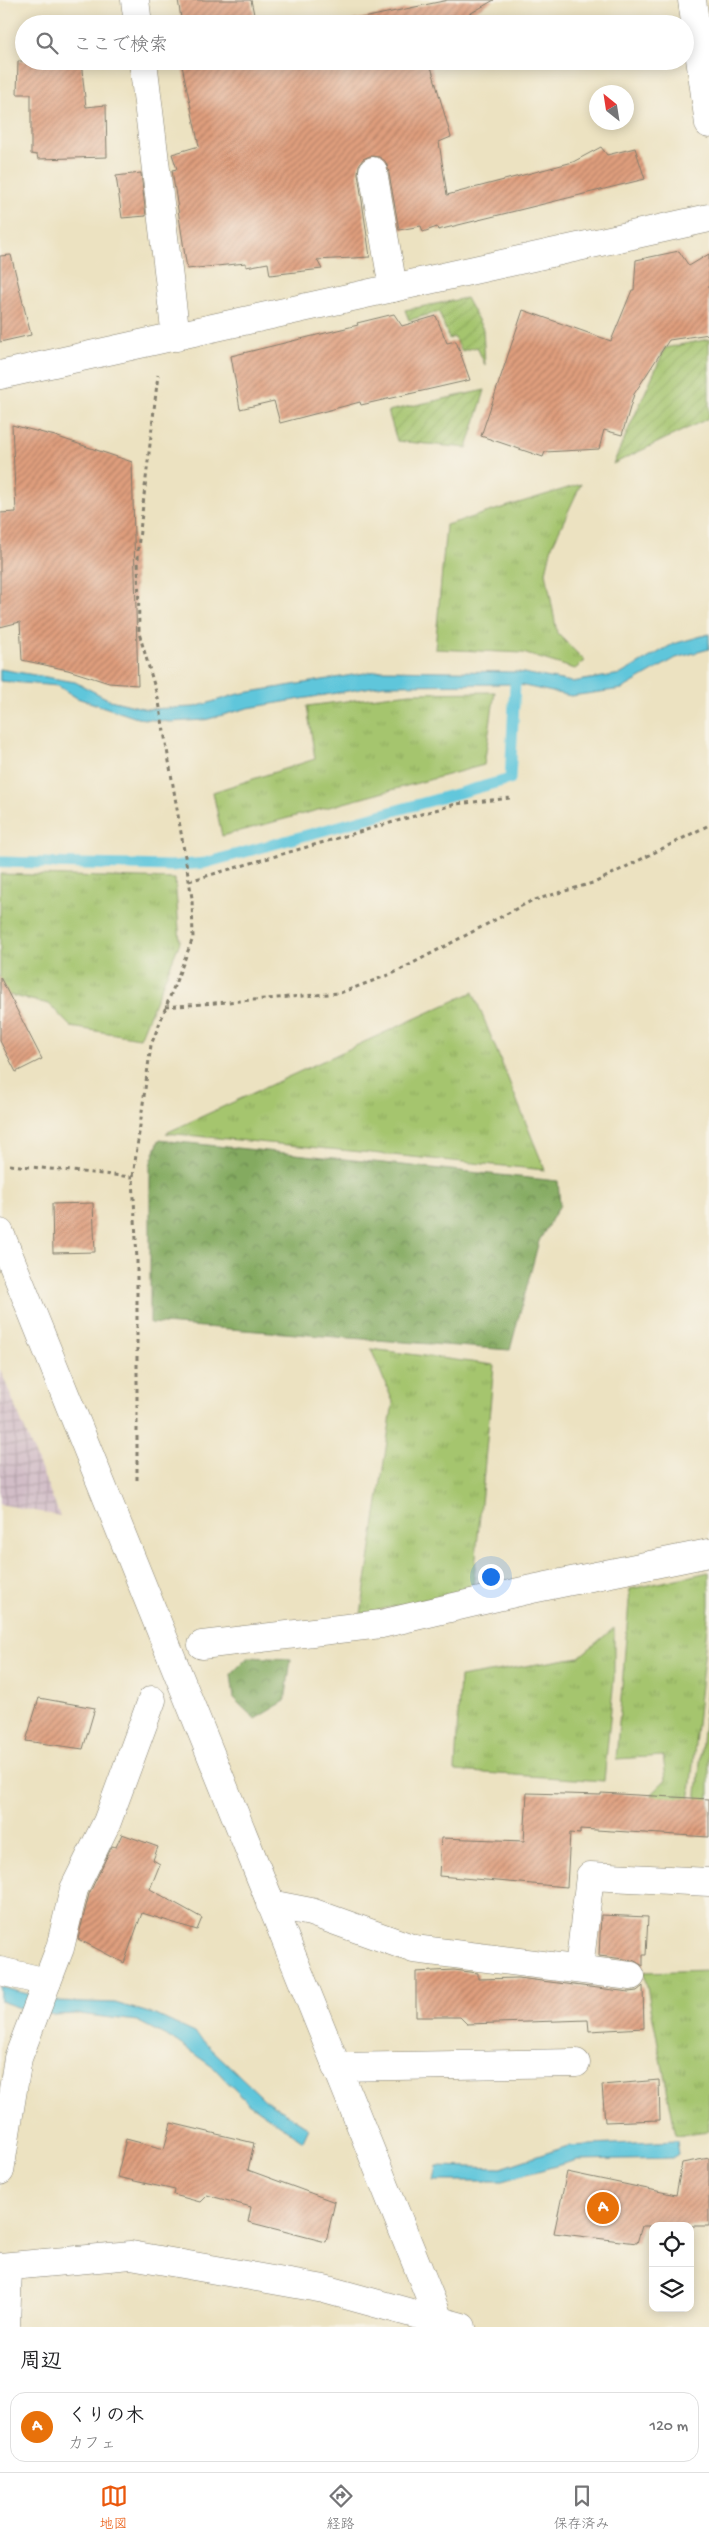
<!DOCTYPE html>
<html lang="ja">
<meta charset="utf-8">
<style>
body{margin:0;font-family:"Gochi Hand","Klee One",sans-serif;background:#f2f2f2;color:#202124}
.controls{position:absolute;right:15px;bottom:15px;display:grid;overflow:hidden;border-radius:10px;box-shadow:0 2px 12px #0003}
.controls button{width:45px;height:45px;display:grid;place-items:center;padding:0;border:0;border-bottom:1px solid #e0e0e0;background:#fff;color:#202124;font:25px sans-serif}
.compass{position:absolute;left:589px;top:85px;width:45px;height:45px;border-radius:50%;background:#fff;box-shadow:0 2px 12px #0003;rotate:330deg}
.you{position:absolute;left:490px;top:1576px;width:18px;height:18px;margin:-12px;border:4px solid #fff;border-radius:50%;background:#1a73e8;box-shadow:0 0 0 8px #1a73e833}
.badge{display:grid;place-items:center;width:32px;height:32px;border-radius:50%;background:#ea580c;color:#fff;font-size:16px;font-weight:700}
.pin{position:absolute;translate:-50% -50%;border:2px solid #fff;box-shadow:0 1px 5px #0006}
.list{margin:0;padding:0;list-style:none}
h2{display:flex;justify-content:space-between;align-items:center;height:65px;margin:0;padding:0 20px;font-size:21px}
h2 small{font-size:16px;font-weight:400;color:#757577}
.list li{display:grid;grid-template-columns:32px 1fr auto;gap:15px;align-items:center;box-sizing:border-box;height:70px;margin:0 10px 10px;padding:0 10px;border:1px solid #e0e0e0;border-radius:15px}
.list b{display:block;font-size:19px;white-space:nowrap}
.list p{margin:0;font-size:16px;white-space:nowrap;color:#757577}
.list em{font-size:16px;font-style:normal;color:#757577}
.icon{flex:none;width:28px;height:28px;fill:none;stroke:currentColor;stroke-width:2;stroke-linecap:round;stroke-linejoin:round}
.map{position:relative;flex:none;width:709px;height:2327px;overflow:hidden}
.search{position:absolute;background:#fff;box-shadow:0 2px 12px #0003;left:15px;right:15px;top:15px;height:55px;display:flex;align-items:center;gap:12px;box-sizing:border-box;padding:0 18px;border-radius:28px;color:#757577;font-size:19px}
.sheet{height:145px;background:#fff}
nav{display:flex;justify-content:space-around;align-items:center;box-sizing:border-box;height:70px;border-top:1px solid #e0e0e0;background:#fff;font-size:14px;color:#757577}
nav a{display:grid;justify-items:center;gap:2px}
nav .on{color:#ea580c}
.map>svg:first-child{display:block}
.industrial{fill:url(#industrial-grid)}
.grass{fill:url(#grass-tufts);stroke:#607045}
.forest{fill:url(#forest-crowns);stroke:#50633e}
.garden{fill:url(#garden-furrows);stroke:#607045}
.water{fill:#5fc6db;stroke:#3e717c}
.lines{fill:none;stroke-linecap:round;stroke-linejoin:round}
.stream{stroke:#5fc6db;stroke-width:11}
.building{fill:url(#building-hatch)}
.minor-casing{stroke:#847f6e;stroke-width:29}
.path{stroke:#847f6e;stroke-width:3;stroke-dasharray:4 4;stroke-linecap:butt}
.minor{stroke:#fff;stroke-width:28}
</style>
<div class="map">
<svg width="709" height="2327" viewBox="0 0 709 2327">
<defs>
<pattern id="industrial-grid" width="8" height="8" patternUnits="userSpaceOnUse" patternTransform="scale(1.25)"><rect width="8" height="8" fill="#d2bdc7"/><path d="M0 4h8M4 0v8" fill="none" stroke="#b4a2aa"/></pattern>
<pattern id="grass-tufts" width="24" height="20" patternUnits="userSpaceOnUse" patternTransform="scale(1.25)"><rect width="24" height="20" fill="#a5c56e"/><path d="M3 7l-1-3M5 7V3M7 7l1-3M15 17l-1-3M17 17v-4M19 17l1-3" fill="none" stroke="#8da95f"/></pattern>
<pattern id="forest-crowns" width="20" height="18" patternUnits="userSpaceOnUse" patternTransform="scale(1.25)"><rect width="20" height="18" fill="#84aa61"/><path d="M2 6a3 3 0 1 1 6 0M12 15a3 3 0 1 1 6 0" fill="none" stroke="#6b8a4f"/></pattern>
<pattern id="garden-furrows" width="10" height="10" patternUnits="userSpaceOnUse" patternTransform="scale(1.25)"><rect width="10" height="10" fill="#a5c56e"/><path d="M-1 1l2-2M0 10L10 0M9 11l2-2" fill="none" stroke="#8da95f"/></pattern>
<pattern id="building-hatch" width="6" height="6" patternUnits="userSpaceOnUse" patternTransform="scale(1.25)"><rect width="6" height="6" fill="#df9e7d"/><path d="M-1 1l2-2M0 6l6-6M5 7l2-2" fill="none" stroke="#b48066"/></pattern>
</defs>
<rect width="100%" height="100%" fill="#f7f3e8"/>
<filter id="ink" filterUnits="userSpaceOnUse"><feTurbulence type="fractalNoise" baseFrequency=".02" numOctaves="2"/><feDisplacementMap in="SourceGraphic" scale="10" xChannelSelector="R" yChannelSelector="G"/><feConvolveMatrix kernelMatrix="1 2 1 2 8 2 1 2 1" color-interpolation-filters="sRGB"/></filter>
<filter id="wash" filterUnits="userSpaceOnUse"><feTurbulence type="fractalNoise" baseFrequency=".0096" numOctaves="4" result="noise"/><feDisplacementMap in="SourceGraphic" scale="20" xChannelSelector="R" yChannelSelector="G"/><feGaussianBlur stdDeviation="1.12" result="paint"/><feColorMatrix in="noise" values="0 0 0 0 0 0 0 0 0 0 0 0 0 0 0 0 0 1.4 0 .05"/><feComposite in="paint" operator="in"/></filter>
<g filter="url(#wash)">
<rect width="100%" height="100%" fill="#ece2c1"/>
<path class="industrial" d="M0 1369 60 1516 0 1504Z"/>
<g class="grass">
<path d="M581 484 552 546 546 572 557 633 585 661 575 669 523 653 435 649 446 525Z"/>
<path d="M495 692 484 765 222 836 213 792 315 759 307 706 410 693Z"/>
<path d="M0 874 175 879 180 942 140 1038 71 1027 49 1004 0 993Z"/>
<path d="M473 992 545 1170 166 1133Z"/>
<path d="M371 1349 494 1365 473 1589 361 1614 393 1402Z"/>
<path d="M709 1572V1606L688 1813 654 1814 652 1793 666 1779 663 1756 616 1759 630 1589Z"/>
<path d="M614 1628V1678L604 1781 455 1771 460 1677 579 1657Z"/>
<path d="M709 1670V1815L695 1814Z"/>
<path d="M709 1970V2131L676 2135 644 1972Z"/>
</g>
<g class="forest">
<path d="M159 1140 558 1181 560 1205 539 1241 510 1350 150 1323V1165Z"/>
<path d="M248 1657 291 1659 285 1701 255 1719 234 1699 231 1674Z"/>
</g>
<g class="garden">
<path d="M466 298 483 329 485 365 477 347 462 351 454 337 449 339 439 312 409 320 405 310Z"/>
<path d="M709 339V418L613 464 665 348Z"/>
<path d="M485 390 467 448 397 441 388 411Z"/>
</g>
<g class="water">
<path d="M709 634V649L676 658 622 689 571 696 515 684 384 685 248 708 205 720 170 722 137 718 77 698 58 686 0 681V669L75 682 110 700 147 709 195 707 238 694 383 670 518 672 572 682 621 674 673 644Z"/>
<path d="M0 1987 56 2001 115 2003 156 2015 195 2033 265 2100 309 2128 303 2141 248 2103 214 2068 176 2041 137 2021 78 2014 54 2015 26 2010 0 2001Z"/>
<path d="M677 2141 679 2154 673 2158 577 2160 502 2181H434L437 2166 501 2168 568 2146Z"/>
</g>
<g class="lines">
<path class="stream" d="M0 862 171 866 205 863 510 779 515 684"/>
</g>
<g id="blocks">
<g class="building">
<path d="M178 0H251L256 24H182Z"/>
<path d="M448 0H494L452 24H335Z"/>
<path d="M18 61H81L86 107 106 105 107 157 38 159 37 155 31 154V94H17Z"/>
<path d="M181 61H434L430 63 451 137 439 142 447 195 573 162 601 147 607 155 635 148 645 179 438 230 437 227 423 232 421 226 399 230 388 168 385 161 379 157 370 156 363 159 359 165 358 173 370 257 317 260 322 269 270 275 268 263 246 267V263L187 269 172 170 177 169 172 154 199 146Z"/>
<path d="M141 173 146 216 122 218 116 176Z"/>
<path d="M679 251 689 266 709 254V334L669 340 634 394 622 435 604 430 599 449 545 452 543 457 481 436 523 310 611 341 632 290H634L636 260Z"/>
<path d="M11 255 31 335 0 342V256Z"/>
<path d="M394 314 402 326 436 316 447 343 456 341 470 380 361 405 360 402 280 423 274 401 240 409 231 356 358 325 357 323Z"/>
<path d="M12 425 55 436 132 462 138 685 109 683 68 670 22 660 20 622 0 627V513L16 512Z"/>
<path d="M0 977 42 1059 16 1072 0 1041Z"/>
<path d="M93 1203 95 1252 53 1253 52 1204Z"/>
<path d="M39 1698 95 1708 83 1749 26 1741Z"/>
<path d="M527 1793 601 1795V1793L709 1799V1837L580 1829V1834L570 1833 567 1887 439 1876 441 1838 524 1841Z"/>
<path d="M122 1834 158 1847 153 1860 160 1864 150 1889 202 1918 197 1930 142 1913 124 1963 78 1939 89 1894 112 1846 116 1847Z"/>
<path d="M601 1915 648 1917 646 1955H643V1966L633 1960 599 1956Z"/>
<path d="M454 1970 478 1973V1979L518 1978 629 1992 637 1991 643 1986 644 2028 589 2031 588 2020 467 2024 460 2017H416V1972Z"/>
<path d="M659 2080 660 2120 605 2122 602 2085Z"/>
<path d="M171 2123 254 2143 248 2170 335 2202 326 2242 248 2222 251 2207 207 2195 200 2202 174 2195 175 2190 117 2177 126 2139 164 2149Z"/>
<path d="M709 2158V2226H642L637 2243 554 2233 567 2172 676 2195 682 2163Z"/>
</g>
</g>
</g>
<g filter="url(#ink)">
<use href="#blocks" fill-opacity="0" stroke="#847f6e" stroke-width="1"/>
<g class="lines">
<g class="minor-casing">
<g id="minor">
<path d="M135 0 138 24"/>
<path d="M692 0 709 124"/>
<path d="M143 61 176 337"/>
<path d="M373 171 393 288"/>
<path d="M0 375 709 218"/>
<path d="M0 1233 442 2327"/>
<path d="M202 1645 381 1624 532 1589 709 1553"/>
<path d="M270 1904 311 1912 414 1949 631 1976"/>
<path d="M579 1969 590 1876 709 1882"/>
<path d="M0 1971 47 1982"/>
<path d="M336 2067 576 2063"/>
<path d="M0 2171 18 2058 60 1948 74 1889 107 1822 152 1700"/>
<path d="M0 2267 131 2255 324 2289 462 2327"/>
<path d="M6 2327 8 2268"/>
</g>
</g>
<g class="path">
<path d="M189 881 456 804 511 798"/>
<path d="M165 1007 340 993 394 973 531 901 596 882 709 825"/>
<path d="M10 1165 133 1177"/>
<path d="M137 1480V1261L133 1177 151 1045 193 938 192 898 159 702 139 633 138 548 158 375"/>
</g>
<use href="#minor" class="minor"/>
</g>
</g>
</svg>
<div class="controls">
<button><svg class="icon" aria-label="locate" viewBox="0 0 24 24"><circle cx="12" cy="12" r="6"/><path d="M12 2v4M12 18v4M2 12h4M18 12h4"/></svg></button>
<button><svg class="icon" aria-label="layers" viewBox="0 0 24 24"><path d="M12 4l9 5-9 5-9-5zM3 14l9 5 9-5"/></svg></button>
</div>
<svg class="compass" viewBox="-18 -18 36 36"><path d="M0-13l5 13h-10z" fill="#e53935"/><path d="M0 13l5-13h-10z" fill="#757577"/></svg>
<div class="you"></div>
<div class="pin badge" style="left:603px;top:2208px;background:#e8710a">A</div>
<div class="search"><svg class="icon" aria-label="search" viewBox="0 0 24 24"><circle cx="10" cy="10" r="6"/><path d="M15 15l6 6"/></svg>ここで検索</div>
</div>
<section class="sheet">
<h2>周辺<small></small></h2>
<ul class="list">
<li><span class="badge" style="background:#e8710a">A</span><div><b>くりの木</b><p>カフェ</p></div><em>120 m</em></li>
</ul>
</section>
<nav>
<a class="on"><svg class="icon" aria-label="map" viewBox="0 0 24 24"><path d="M3 6l6-2 6 2 6-2v14l-6 2-6-2-6 2zM9 4v14M15 6v14"/></svg>地図</a>
<a><svg class="icon" aria-label="directions" viewBox="0 0 24 24"><path d="M12 3l9 9-9 9-9-9zM9 14v-3h6M13 9l2 2-2 2"/></svg>経路</a>
<a><svg class="icon" aria-label="saved" viewBox="0 0 24 24"><path d="M7 4h10v16l-5-4-5 4z"/></svg>保存済み</a>
</nav>
